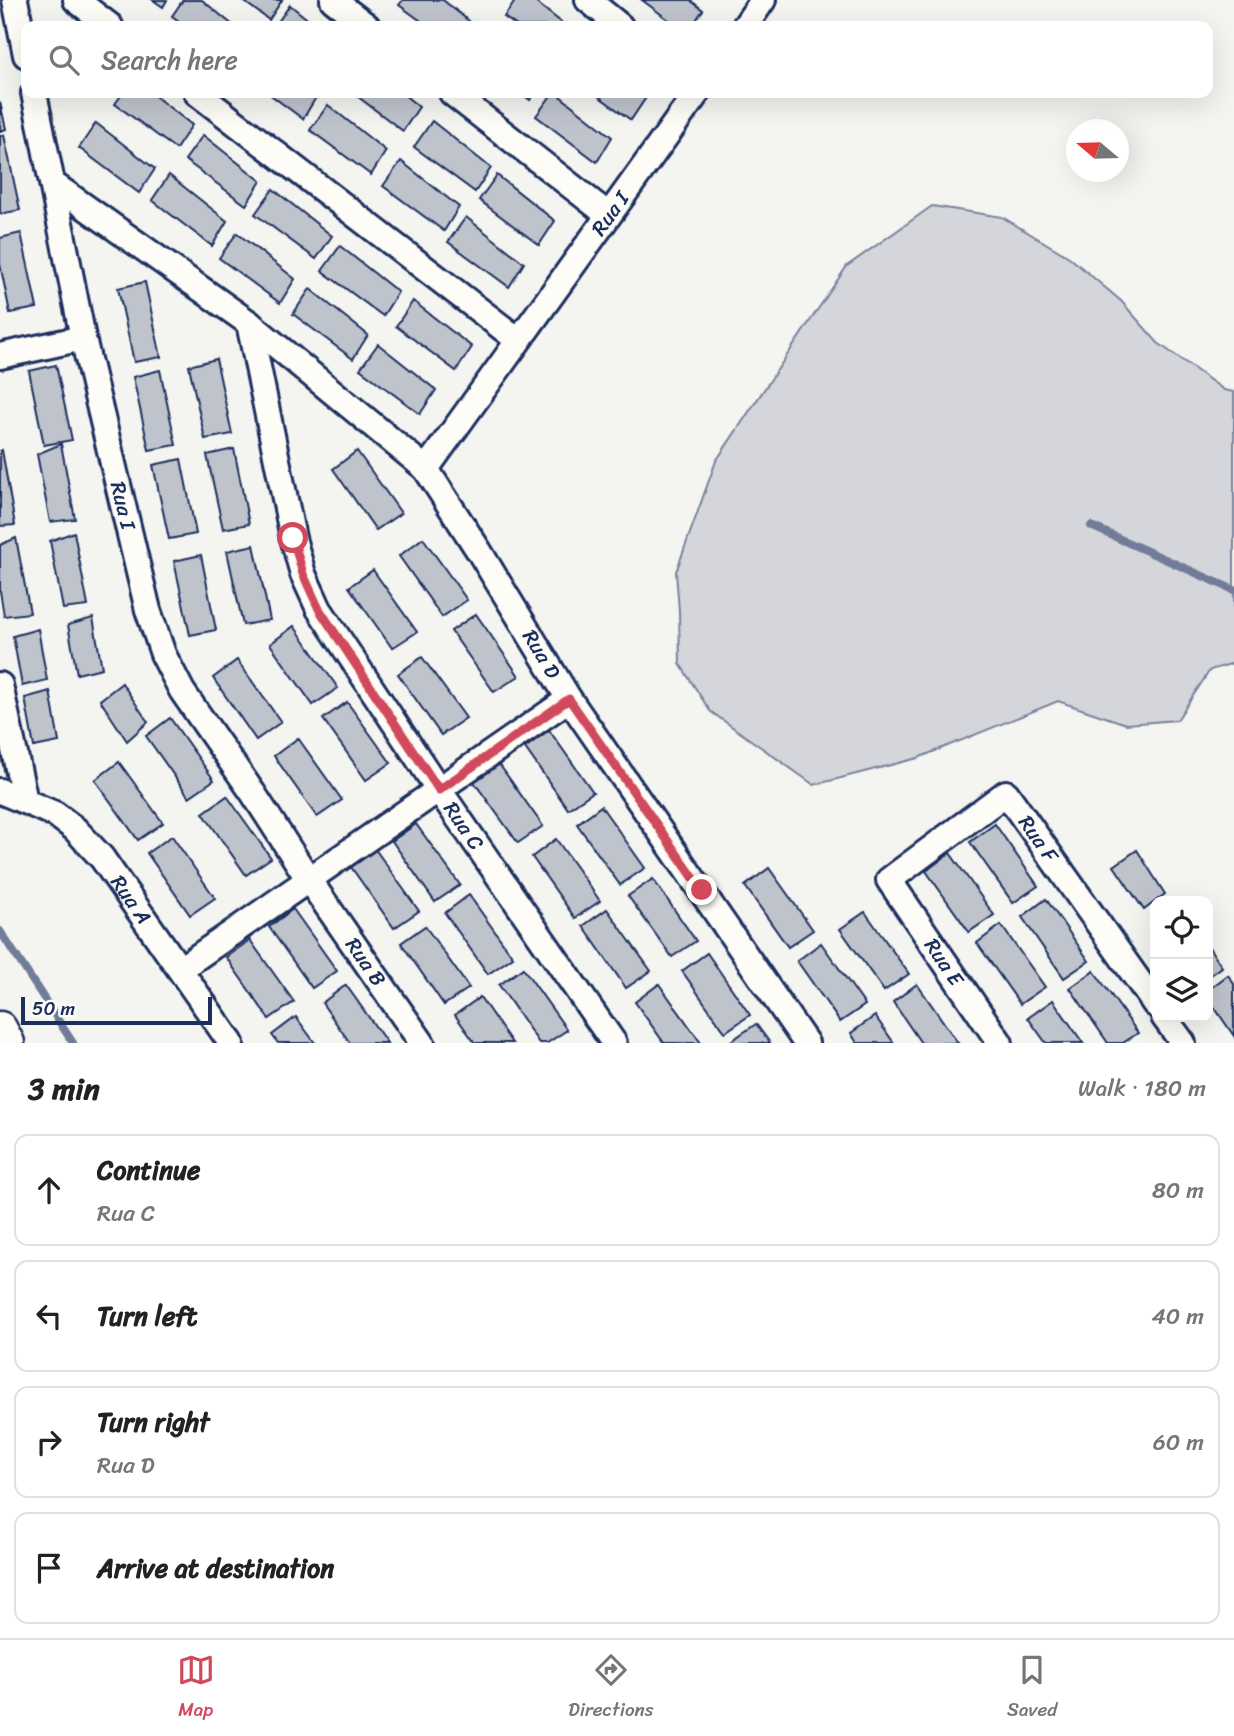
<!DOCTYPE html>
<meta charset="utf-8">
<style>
body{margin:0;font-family:Sriracha,sans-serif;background:#f2f2f2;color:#222}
.controls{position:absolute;right:21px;bottom:21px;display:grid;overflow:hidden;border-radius:14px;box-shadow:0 7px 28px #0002}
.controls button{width:63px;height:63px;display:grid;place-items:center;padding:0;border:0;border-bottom:2px solid #e0e0e0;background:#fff;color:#222;font:35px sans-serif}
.compass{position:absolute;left:1066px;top:119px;width:63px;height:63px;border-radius:50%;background:#fff;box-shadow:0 7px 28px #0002;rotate:289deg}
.scale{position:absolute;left:21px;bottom:18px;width:191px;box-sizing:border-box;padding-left:7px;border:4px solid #1b2f5e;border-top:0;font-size:19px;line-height:24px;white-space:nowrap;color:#1b2f5e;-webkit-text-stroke:5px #fdfcf7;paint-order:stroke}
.stop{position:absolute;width:21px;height:21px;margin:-16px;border:5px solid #d1495b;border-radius:50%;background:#fff}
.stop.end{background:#d1495b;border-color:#fff;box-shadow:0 2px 7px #0008}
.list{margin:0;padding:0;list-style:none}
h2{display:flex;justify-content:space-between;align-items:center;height:91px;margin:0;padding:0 28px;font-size:30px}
h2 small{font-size:23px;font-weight:400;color:#767676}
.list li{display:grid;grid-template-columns:46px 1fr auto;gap:21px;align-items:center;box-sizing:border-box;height:112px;margin:0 14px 14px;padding:0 14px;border:2px solid #e0e0e0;border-radius:14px}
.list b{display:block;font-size:26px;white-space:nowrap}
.list p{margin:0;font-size:23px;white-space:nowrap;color:#767676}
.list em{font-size:23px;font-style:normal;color:#767676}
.icon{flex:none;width:38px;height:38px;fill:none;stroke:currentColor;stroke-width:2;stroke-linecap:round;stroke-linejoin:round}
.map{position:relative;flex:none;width:1234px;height:1043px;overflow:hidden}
.search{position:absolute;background:#fff;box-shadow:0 7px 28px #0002;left:21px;right:21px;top:21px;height:77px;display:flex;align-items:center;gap:18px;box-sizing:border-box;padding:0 24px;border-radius:14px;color:#767676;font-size:26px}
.sheet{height:595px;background:#fff}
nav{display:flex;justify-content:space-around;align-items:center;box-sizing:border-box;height:98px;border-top:2px solid #e0e0e0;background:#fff;font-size:19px;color:#767676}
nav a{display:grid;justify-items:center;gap:4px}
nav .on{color:#d1495b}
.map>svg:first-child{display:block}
.green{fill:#d4d6db;stroke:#78829c;stroke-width:2}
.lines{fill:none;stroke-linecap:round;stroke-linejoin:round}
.stream{stroke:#717c98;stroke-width:8}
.building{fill:#bfc3cc;stroke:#1b2f5e;stroke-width:2}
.minor-casing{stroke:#1b2f5e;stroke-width:30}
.tertiary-casing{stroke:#1b2f5e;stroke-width:37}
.minor{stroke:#fdfcf7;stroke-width:24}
.tertiary{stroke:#fdfcf7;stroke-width:32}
.route{stroke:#d1495b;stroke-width:9}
.labels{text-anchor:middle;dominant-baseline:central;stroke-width:5;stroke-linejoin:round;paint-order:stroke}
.street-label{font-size:21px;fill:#1b2f5e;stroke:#fdfcf7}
</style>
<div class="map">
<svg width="1234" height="1043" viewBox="0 0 1234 1043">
<rect width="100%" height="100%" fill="#f4f4f1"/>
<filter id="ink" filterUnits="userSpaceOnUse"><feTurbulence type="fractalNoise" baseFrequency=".0143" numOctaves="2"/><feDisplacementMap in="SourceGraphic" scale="14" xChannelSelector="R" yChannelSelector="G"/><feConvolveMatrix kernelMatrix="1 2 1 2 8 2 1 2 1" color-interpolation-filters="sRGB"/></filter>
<g filter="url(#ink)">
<path class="green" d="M932 206 1002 217 1069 257 1121 301 1158 343 1224 390 1234 392V663L1210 670 1177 720 1126 724 1058 701 918 758 814 785 710 711 680 664 679 611 676 572 716 461 847 266Z"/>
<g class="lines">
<g class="stream">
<path d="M1091 526 1234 590"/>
<path d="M0 931 73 1043"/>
</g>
</g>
<g class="building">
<path d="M153 0H167L163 7Z"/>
<path d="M183 0H202L234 26H186L172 16Z"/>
<path d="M242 0H282L269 20Z"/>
<path d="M403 0H443L475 26H428L399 5Z"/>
<path d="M516 0H533L566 26H517L504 17Z"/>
<path d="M642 0H690L703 10 692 26H677Z"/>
<path d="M290 5 316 26H275Z"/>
<path d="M123 93H151L192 125 176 149 115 104Z"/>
<path d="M268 93H316L318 94 303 119Z"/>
<path d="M353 93H402L419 107 403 131Z"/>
<path d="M521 93H535L530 100Z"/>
<path d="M553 93H556L612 137 597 162 536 116Z"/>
<path d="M594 93H642L647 96 631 120Z"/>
<path d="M0 102 6 129 0 131Z"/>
<path d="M328 105 386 151 371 175 310 130Z"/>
<path d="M432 121 491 168 475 192 414 147Z"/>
<path d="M96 123 155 169 139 193 79 148Z"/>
<path d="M4 135 20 210 0 214V136Z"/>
<path d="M203 135 261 181 246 205 185 160Z"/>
<path d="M401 161 459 207 444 231 383 186Z"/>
<path d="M169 175 227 221 212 246 152 200Z"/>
<path d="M497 175 555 221 539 245 479 200Z"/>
<path d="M273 189 332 236 316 259 255 214Z"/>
<path d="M466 217 524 263 509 287 448 242Z"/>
<path d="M21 233 37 308 10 313 0 264V238Z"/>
<path d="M237 233 295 279 280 303 219 258Z"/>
<path d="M340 246 398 292 383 316 322 271Z"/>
<path d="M145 282 161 357 134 362 118 288Z"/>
<path d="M310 289 368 335 353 359 293 314Z"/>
<path d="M413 301 472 347 456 371 396 326Z"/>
<path d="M378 344 436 390 420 414 360 369Z"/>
<path d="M216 359 232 434 205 439 189 366Z"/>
<path d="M56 365 72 440 44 445 29 371Z"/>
<path d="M160 370 176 445 149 450 133 377Z"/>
<path d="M61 444 75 519 50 522 37 454Z"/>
<path d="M234 449 249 524 223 529 207 455Z"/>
<path d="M2 450 15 525 0 526V451Z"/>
<path d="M357 451 401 513 376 530 333 469Z"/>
<path d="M181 459 196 534 169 539 153 465Z"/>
<path d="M74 532 88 606 63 609 50 541Z"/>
<path d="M16 538 30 613 4 616 0 591V545Z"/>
<path d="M423 538 467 600 442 617 399 556Z"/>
<path d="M254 545 270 620 243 625 227 551Z"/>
<path d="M201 555 216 630 190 635 174 561Z"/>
<path d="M373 570 417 632 392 648 349 587Z"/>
<path d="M476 614 519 676 494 692 451 631Z"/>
<path d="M93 618 102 668 77 674 68 625Z"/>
<path d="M294 626 338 688 313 705 270 644Z"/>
<path d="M38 629 47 680 22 686 13 636Z"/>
<path d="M422 657 466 718 441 735 398 674Z"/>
<path d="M237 660 281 722 256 740 213 678Z"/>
<path d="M122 683 148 722 127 741 100 700Z"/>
<path d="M50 691 59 742 34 747 25 698Z"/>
<path d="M347 702 391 763 366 780 323 719Z"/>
<path d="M170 718 214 780 189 797 146 736Z"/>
<path d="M549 730 593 792 568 809 525 748Z"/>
<path d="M298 738 342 800 317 817 274 756Z"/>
<path d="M119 762 163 823 138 840 95 780Z"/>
<path d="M499 764 543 826 518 843 474 782Z"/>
<path d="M227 796 271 858 246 875 203 813Z"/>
<path d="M601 806 645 868 620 885 577 824Z"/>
<path d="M416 824 460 885 435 902 392 841Z"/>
<path d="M995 824 1038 886 1013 903 970 842Z"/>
<path d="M172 836 215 898 190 915 147 853Z"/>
<path d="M556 839 600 901 575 918 532 857Z"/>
<path d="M375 849 419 911 394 928 351 867Z"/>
<path d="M1137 850 1165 894 1144 910 1114 866Z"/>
<path d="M950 853 994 915 969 932 926 871Z"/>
<path d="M769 868 813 930 788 947 745 886Z"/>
<path d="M653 879 696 941 672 957 628 896Z"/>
<path d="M469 895 513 957 488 974 445 913Z"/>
<path d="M1046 899 1089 961 1064 978 1022 917Z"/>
<path d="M293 909 337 971 312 988 269 927Z"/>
<path d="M607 909 651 971 626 988 583 926Z"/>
<path d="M865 912 909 974 884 991 840 929Z"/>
<path d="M1001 925 1045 987 1020 1004 977 943Z"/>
<path d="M425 926 469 988 444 1005 401 943Z"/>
<path d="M250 940 294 1002 269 1019 226 957Z"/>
<path d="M821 943 865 1005 840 1022 797 961Z"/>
<path d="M1208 946 1222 967 1208 977Z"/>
<path d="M707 953 750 1015 725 1032 682 971Z"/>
<path d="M523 968 567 1030 547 1043H539L499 985Z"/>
<path d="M1094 971 1138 1033 1123 1043H1108L1070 988Z"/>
<path d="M1228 975 1234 984V1036L1208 998V990Z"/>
<path d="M659 984 701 1043H664L635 1002Z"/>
<path d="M917 984 958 1043H921L893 1002Z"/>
<path d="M346 985 387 1043H350L322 1003Z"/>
<path d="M480 997 512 1043H475L455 1015Z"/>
<path d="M1053 1000 1083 1043H1046L1028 1018Z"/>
<path d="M875 1016 894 1043H857L851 1033Z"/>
<path d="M296 1017 315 1043H278L272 1035Z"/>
<path d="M756 1024 770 1043H733L731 1041Z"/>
</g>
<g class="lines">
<g class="minor-casing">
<g id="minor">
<path d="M15 0 26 55"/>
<path d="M76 0 110 26"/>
<path d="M333 0 367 26"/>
<path d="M588 0 620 26"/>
<path d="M745 26 763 0"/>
<path id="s1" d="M34 93 83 338 148 610 163 654 182 691 253 793 309 880 422 1043"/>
<path d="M197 93 518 340"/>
<path d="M452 93 607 214"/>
<path id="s2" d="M53 184 249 323 426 469 479 551 569 699 806 1043"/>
<path id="s3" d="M249 323 293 538 303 574 319 609 439 790 614 1043"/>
<path d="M0 356 83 338"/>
<path id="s4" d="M426 469 697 93"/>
<path d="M0 685 25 801"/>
<path id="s5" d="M0 791 55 814 75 829 102 858 231 1043"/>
<path d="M180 969 569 699"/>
<path d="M1164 1017 1183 1043"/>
<path id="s6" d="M1000 1043 889 880 1006 793 1155 1004"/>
</g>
</g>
<g class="tertiary-casing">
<path id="tertiary" d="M0 1028 8 1043"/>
</g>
<use href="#minor" class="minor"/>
<use href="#tertiary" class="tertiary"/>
</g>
</g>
<g class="lines" filter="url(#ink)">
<path class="route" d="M293 538 303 574 319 609 439 790 569 699 702 890"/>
</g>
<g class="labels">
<g class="street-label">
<text stroke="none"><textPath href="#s4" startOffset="315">Rua I</textPath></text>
<text stroke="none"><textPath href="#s1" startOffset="422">Rua I</textPath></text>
<text stroke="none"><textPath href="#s2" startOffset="688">Rua D</textPath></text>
<text stroke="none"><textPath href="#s3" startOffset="556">Rua C</textPath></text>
<text stroke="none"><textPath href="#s6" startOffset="399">Rua F</textPath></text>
<text stroke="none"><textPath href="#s5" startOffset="175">Rua A</textPath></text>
<text stroke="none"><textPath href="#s1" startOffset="945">Rua B</textPath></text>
<text transform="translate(944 962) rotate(56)">Rua E</text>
</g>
</g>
</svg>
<div class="controls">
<button><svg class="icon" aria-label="locate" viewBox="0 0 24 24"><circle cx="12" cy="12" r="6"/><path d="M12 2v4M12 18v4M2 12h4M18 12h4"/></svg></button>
<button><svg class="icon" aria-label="layers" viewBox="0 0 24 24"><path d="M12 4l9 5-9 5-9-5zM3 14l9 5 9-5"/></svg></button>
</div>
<svg class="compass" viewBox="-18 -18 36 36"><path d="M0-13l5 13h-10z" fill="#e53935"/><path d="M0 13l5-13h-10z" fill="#767676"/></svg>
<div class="scale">50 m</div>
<div class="stop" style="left:293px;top:538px"></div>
<div class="stop end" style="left:702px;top:890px"></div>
<div class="search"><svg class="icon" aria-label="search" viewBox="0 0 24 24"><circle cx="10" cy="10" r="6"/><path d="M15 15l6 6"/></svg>Search here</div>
</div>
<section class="sheet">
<h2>3 min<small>Walk · 180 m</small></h2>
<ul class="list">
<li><svg class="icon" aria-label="ahead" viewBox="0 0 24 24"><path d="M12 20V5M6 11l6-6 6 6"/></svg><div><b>Continue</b><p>Rua C</p></div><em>80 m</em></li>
<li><svg class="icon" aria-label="left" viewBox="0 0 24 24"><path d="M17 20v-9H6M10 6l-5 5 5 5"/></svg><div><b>Turn left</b></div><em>40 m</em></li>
<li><svg class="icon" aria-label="right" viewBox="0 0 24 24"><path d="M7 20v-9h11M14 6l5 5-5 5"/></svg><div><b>Turn right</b><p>Rua D</p></div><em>60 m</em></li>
<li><svg class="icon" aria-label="arrive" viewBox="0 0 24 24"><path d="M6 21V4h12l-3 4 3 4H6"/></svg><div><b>Arrive at destination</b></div></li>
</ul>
</section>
<nav>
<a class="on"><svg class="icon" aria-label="map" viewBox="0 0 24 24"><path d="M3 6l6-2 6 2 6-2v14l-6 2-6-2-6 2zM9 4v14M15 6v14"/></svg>Map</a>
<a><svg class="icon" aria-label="directions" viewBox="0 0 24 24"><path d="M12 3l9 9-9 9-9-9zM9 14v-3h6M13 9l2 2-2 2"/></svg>Directions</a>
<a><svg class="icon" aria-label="saved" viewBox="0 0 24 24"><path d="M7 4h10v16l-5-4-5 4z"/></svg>Saved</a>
</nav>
